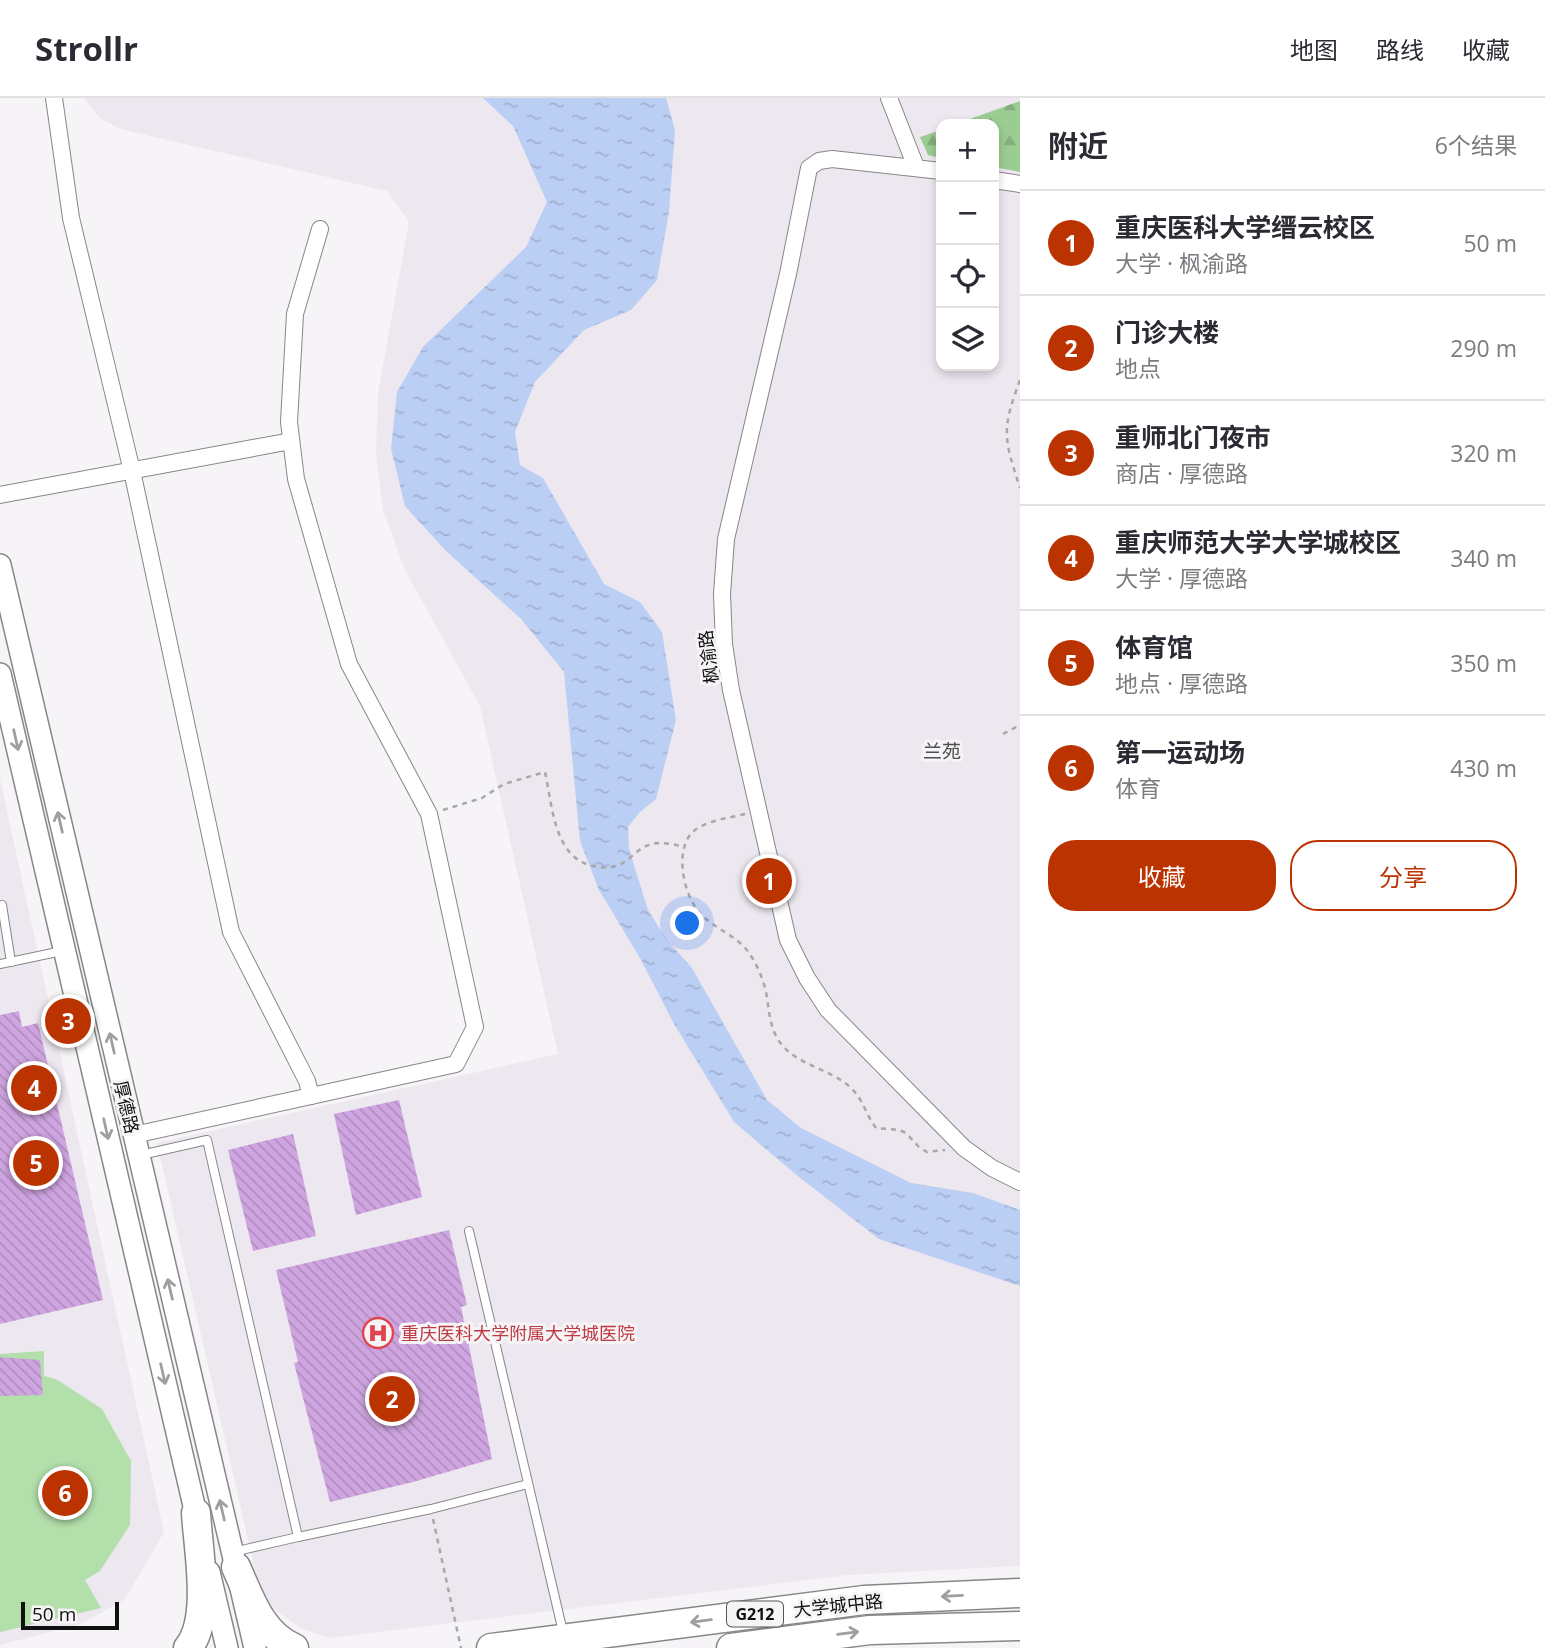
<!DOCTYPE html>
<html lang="zh">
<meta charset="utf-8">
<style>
body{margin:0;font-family:"Open Sans","Noto Sans SC",sans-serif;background:#f7f7f7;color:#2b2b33}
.controls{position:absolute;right:21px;top:21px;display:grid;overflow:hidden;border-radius:14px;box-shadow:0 4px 10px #0003}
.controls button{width:63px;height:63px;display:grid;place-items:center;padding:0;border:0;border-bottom:2px solid #e1e1e2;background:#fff;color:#2b2b33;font:35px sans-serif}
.scale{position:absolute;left:21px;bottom:18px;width:98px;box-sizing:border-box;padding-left:7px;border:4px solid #111011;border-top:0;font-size:19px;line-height:24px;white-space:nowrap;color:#111011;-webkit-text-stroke:5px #f6f4f7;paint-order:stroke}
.you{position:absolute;left:688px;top:826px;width:24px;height:24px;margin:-18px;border:5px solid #fff;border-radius:50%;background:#1a73e8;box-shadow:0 0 0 10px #1a73e833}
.badge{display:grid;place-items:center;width:46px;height:46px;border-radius:50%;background:#b30;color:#fff;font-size:23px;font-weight:700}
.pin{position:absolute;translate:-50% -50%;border:4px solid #fff;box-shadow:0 2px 7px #0006}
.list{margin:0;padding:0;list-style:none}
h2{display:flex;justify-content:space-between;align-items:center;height:91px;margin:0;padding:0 28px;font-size:30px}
h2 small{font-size:23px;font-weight:400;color:#7c7c81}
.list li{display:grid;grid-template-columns:46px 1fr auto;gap:21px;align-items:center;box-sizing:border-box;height:105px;padding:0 28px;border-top:2px solid #e1e1e2}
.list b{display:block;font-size:26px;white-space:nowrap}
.list p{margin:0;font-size:23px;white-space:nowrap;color:#7c7c81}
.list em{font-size:23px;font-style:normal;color:#7c7c81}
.actions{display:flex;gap:14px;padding:21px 28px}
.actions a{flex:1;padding:16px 0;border:2px solid #b30;border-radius:28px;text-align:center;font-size:24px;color:#b30}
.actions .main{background:#b30;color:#fff}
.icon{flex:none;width:38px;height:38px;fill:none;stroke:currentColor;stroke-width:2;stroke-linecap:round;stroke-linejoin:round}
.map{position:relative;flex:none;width:1020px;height:1550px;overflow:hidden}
header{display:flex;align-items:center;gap:42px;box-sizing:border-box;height:98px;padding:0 35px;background:#fff;border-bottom:2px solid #e1e1e2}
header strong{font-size:33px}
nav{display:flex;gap:38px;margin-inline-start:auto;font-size:24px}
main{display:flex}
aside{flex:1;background:#fff}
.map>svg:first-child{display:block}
.built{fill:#ede7f0;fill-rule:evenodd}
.grass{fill:#b3dfab}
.forest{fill:url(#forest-firs)}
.water{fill:url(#water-ripples)}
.building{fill:url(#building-back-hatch)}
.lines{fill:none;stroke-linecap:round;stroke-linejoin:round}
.lane-casing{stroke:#878688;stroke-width:10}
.street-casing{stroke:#878688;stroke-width:18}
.secondary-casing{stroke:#878688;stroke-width:24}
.highway-casing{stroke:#878688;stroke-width:31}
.path{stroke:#a8a7a9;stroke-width:2.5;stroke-dasharray:5 5;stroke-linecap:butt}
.lane{stroke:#fff;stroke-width:8}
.street{stroke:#fff;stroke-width:16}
.secondary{stroke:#fff;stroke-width:21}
.highway{stroke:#fff;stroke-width:28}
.oneway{stroke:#a09fa0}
.labels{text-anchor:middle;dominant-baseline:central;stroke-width:6;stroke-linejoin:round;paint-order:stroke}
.shield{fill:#f6f4f7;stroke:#565456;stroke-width:2}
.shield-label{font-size:16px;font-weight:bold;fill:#111011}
.street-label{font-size:18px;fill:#111011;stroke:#f6f4f7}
.health-label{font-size:18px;fill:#be3a42;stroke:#f6f4f7;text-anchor:start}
.neighbourhood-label{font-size:19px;fill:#4f4e50;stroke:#f6f4f7}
</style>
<header>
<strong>Strollr</strong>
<nav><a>地图</a><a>路线</a><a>收藏</a></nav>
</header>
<main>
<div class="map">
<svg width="1020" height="1550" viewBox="0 0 1020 1550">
<defs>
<pattern id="forest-firs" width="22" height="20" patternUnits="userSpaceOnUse" patternTransform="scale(1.75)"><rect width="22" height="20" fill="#9bcc91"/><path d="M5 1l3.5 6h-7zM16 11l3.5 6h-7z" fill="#84ae7c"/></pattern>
<pattern id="water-ripples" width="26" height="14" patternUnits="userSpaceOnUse" patternTransform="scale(1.75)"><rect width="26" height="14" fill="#bbcff5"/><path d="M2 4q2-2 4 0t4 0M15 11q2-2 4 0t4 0" fill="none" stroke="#a0b1d1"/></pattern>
<pattern id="building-back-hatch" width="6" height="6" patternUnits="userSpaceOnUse" patternTransform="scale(1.75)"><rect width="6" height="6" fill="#cfa5e1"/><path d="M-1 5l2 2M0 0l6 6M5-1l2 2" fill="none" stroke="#b18dc0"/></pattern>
</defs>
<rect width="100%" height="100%" fill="#f6f4f7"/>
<g class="built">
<path d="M84 0H1020V1468L848 1477 329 1540 300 1530 275 1512 259 1489 157 1045 558 956 480 608 405 472 383 412 376 356 378 295 409 124 387 93 120 31 100 20ZM941 26H994V268H941Z"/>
<path d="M0 681 164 1434 125 1501 81 1526 0 1547Z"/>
</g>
<path class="grass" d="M44 1253V1278L56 1281 102 1311 131 1363 130 1427 100 1473 85 1482 101 1510 0 1534V1256Z"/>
<g class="forest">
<path d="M1020 3V74L994 69V26H956Z"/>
<path d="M941 32V60L928 57 920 39Z"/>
</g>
<path class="water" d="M483 0H666L675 32 669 114 657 182 631 212 584 232 535 284 515 334 520 367 543 380 604 486 640 504 662 534 676 622 656 701 640 714 628 729 629 751 648 812 667 842 692 870 767 1002 801 1030 911 1085 973 1095 1020 1112V1188L879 1141 799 1079 734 1024 674 926 640 860 599 792 580 743 564 574 521 521 445 452 405 408 391 351 397 294 423 249 526 149 547 104 513 28Z"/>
<g class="building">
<path d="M19 913 22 929 38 925 103 1202 0 1226V917Z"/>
<path d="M399 1002 422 1099 356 1117 334 1016Z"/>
<path d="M293 1036 316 1138 253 1153 228 1052Z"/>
<path d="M449 1132 467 1207 461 1209 492 1361 413 1384 330 1404 294 1265 298 1264 276 1172Z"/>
<path d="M0 1259 40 1262 43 1297 0 1298Z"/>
</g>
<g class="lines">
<g class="lane-casing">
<g id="lane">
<path d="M0 808 2 807 11 864"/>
<path d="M0 866 62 853"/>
<path d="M141 1057 207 1042 298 1439 431 1411 528 1386"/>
<path d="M469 1133 563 1534"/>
<path d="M233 1454 298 1439"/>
</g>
</g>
<g class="street-casing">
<g id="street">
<path d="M54 0 71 120 132 373 231 834 307 983 311 998 456 966 475 929 429 716 349 566 296 381 289 324 295 216 320 131"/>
<path d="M889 0 916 69"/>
<path d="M941 73 832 61 819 63 809 70 788 176 726 441 722 496 724 546 731 592 788 842 807 880 828 912 964 1050 992 1070 1020 1084"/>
<path d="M994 82 1020 86"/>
<path d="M0 397 291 343"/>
<path d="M134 1037 311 998"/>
</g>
</g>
<g class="secondary-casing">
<g id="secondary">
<path d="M0 467 255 1550"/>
<path d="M0 576 199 1429"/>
<path d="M209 1474 227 1550"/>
</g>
</g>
<g class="highway-casing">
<g id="highway">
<path d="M236 1469C250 1500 261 1536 294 1550"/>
<path d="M188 1550C212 1521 198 1452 196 1415"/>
<path d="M491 1550 864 1502 1020 1495"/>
<path d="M731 1550 870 1532 1020 1528"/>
</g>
</g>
<g class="path">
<path d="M1020 282C1001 333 1004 340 1020 390"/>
<path d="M1003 636 1020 627"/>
<path d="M443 712 482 700 504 686 545 674C552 704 553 756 589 767 600 770 610 771 621 766 627 763 633 757 638 753 653 741 667 745 685 749"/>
<path d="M745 716C729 720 709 722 695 732 673 749 683 797 700 815 714 831 737 837 749 855 757 866 763 881 766 894 769 910 769 925 777 940 794 968 829 969 851 990 863 1001 866 1017 876 1030L899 1032 906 1035 919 1049 927 1054 945 1052"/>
<path d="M433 1421 461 1550"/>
</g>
<use href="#lane" class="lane"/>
<use href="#street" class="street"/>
<use href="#secondary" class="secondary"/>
<use href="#highway" class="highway"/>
</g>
<defs><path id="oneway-shaft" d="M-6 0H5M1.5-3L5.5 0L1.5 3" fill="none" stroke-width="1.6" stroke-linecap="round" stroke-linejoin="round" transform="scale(1.75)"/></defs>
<g class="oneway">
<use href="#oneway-shaft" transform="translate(16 642) rotate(77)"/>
<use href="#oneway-shaft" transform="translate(60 724) rotate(-103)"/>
<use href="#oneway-shaft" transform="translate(112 945) rotate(-103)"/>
<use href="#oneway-shaft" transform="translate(106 1031) rotate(77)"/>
<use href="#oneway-shaft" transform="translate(170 1191) rotate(-103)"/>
<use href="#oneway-shaft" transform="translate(163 1276) rotate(77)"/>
<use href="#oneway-shaft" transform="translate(222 1412) rotate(-103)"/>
<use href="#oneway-shaft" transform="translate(952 1498) rotate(177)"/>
<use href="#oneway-shaft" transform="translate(701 1523) rotate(173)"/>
<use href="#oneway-shaft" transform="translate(848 1535) rotate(-7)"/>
</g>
<defs>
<g id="hospital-ring" transform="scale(1.575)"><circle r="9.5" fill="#f6f4f7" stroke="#e0444e" stroke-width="1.5"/><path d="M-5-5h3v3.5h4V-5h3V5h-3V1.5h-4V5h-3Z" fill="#e0444e"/></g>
</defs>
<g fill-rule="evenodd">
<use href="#hospital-ring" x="378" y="1235"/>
</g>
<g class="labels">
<rect class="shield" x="727" y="1503.5" width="56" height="25" rx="5"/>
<g class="shield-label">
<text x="755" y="1516">G212</text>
</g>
<g class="street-label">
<text transform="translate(708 559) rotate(-97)">枫渝路</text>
<text transform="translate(127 1009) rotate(77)">厚德路</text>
<text transform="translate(838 1507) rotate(-6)">大学城中路</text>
</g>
<g class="health-label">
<text x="401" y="1235">重庆医科大学附属大学城医院</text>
</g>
<g class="neighbourhood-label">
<text x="942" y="653">兰苑</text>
</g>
</g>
</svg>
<div class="controls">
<button>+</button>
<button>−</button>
<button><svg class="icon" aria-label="locate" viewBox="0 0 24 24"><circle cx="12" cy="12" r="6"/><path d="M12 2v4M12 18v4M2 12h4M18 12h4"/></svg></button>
<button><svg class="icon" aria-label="layers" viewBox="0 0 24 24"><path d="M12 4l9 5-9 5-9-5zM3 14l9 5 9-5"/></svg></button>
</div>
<div class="scale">50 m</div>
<div class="you"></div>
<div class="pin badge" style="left:769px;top:783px">1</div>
<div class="pin badge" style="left:392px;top:1301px">2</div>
<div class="pin badge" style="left:68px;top:923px">3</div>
<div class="pin badge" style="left:34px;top:990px">4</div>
<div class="pin badge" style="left:36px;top:1065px">5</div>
<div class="pin badge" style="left:65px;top:1395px">6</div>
</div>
<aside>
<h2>附近<small>6个结果</small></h2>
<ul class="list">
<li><span class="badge">1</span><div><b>重庆医科大学缙云校区</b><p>大学 · 枫渝路</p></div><em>50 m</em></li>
<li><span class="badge">2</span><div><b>门诊大楼</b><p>地点</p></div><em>290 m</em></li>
<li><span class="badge">3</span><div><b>重师北门夜市</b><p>商店 · 厚德路</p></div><em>320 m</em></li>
<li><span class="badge">4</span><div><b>重庆师范大学大学城校区</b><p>大学 · 厚德路</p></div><em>340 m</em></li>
<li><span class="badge">5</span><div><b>体育馆</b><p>地点 · 厚德路</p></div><em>350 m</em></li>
<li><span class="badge">6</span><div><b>第一运动场</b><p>体育</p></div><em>430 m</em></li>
</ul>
<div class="actions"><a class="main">收藏</a><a>分享</a></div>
</aside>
</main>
